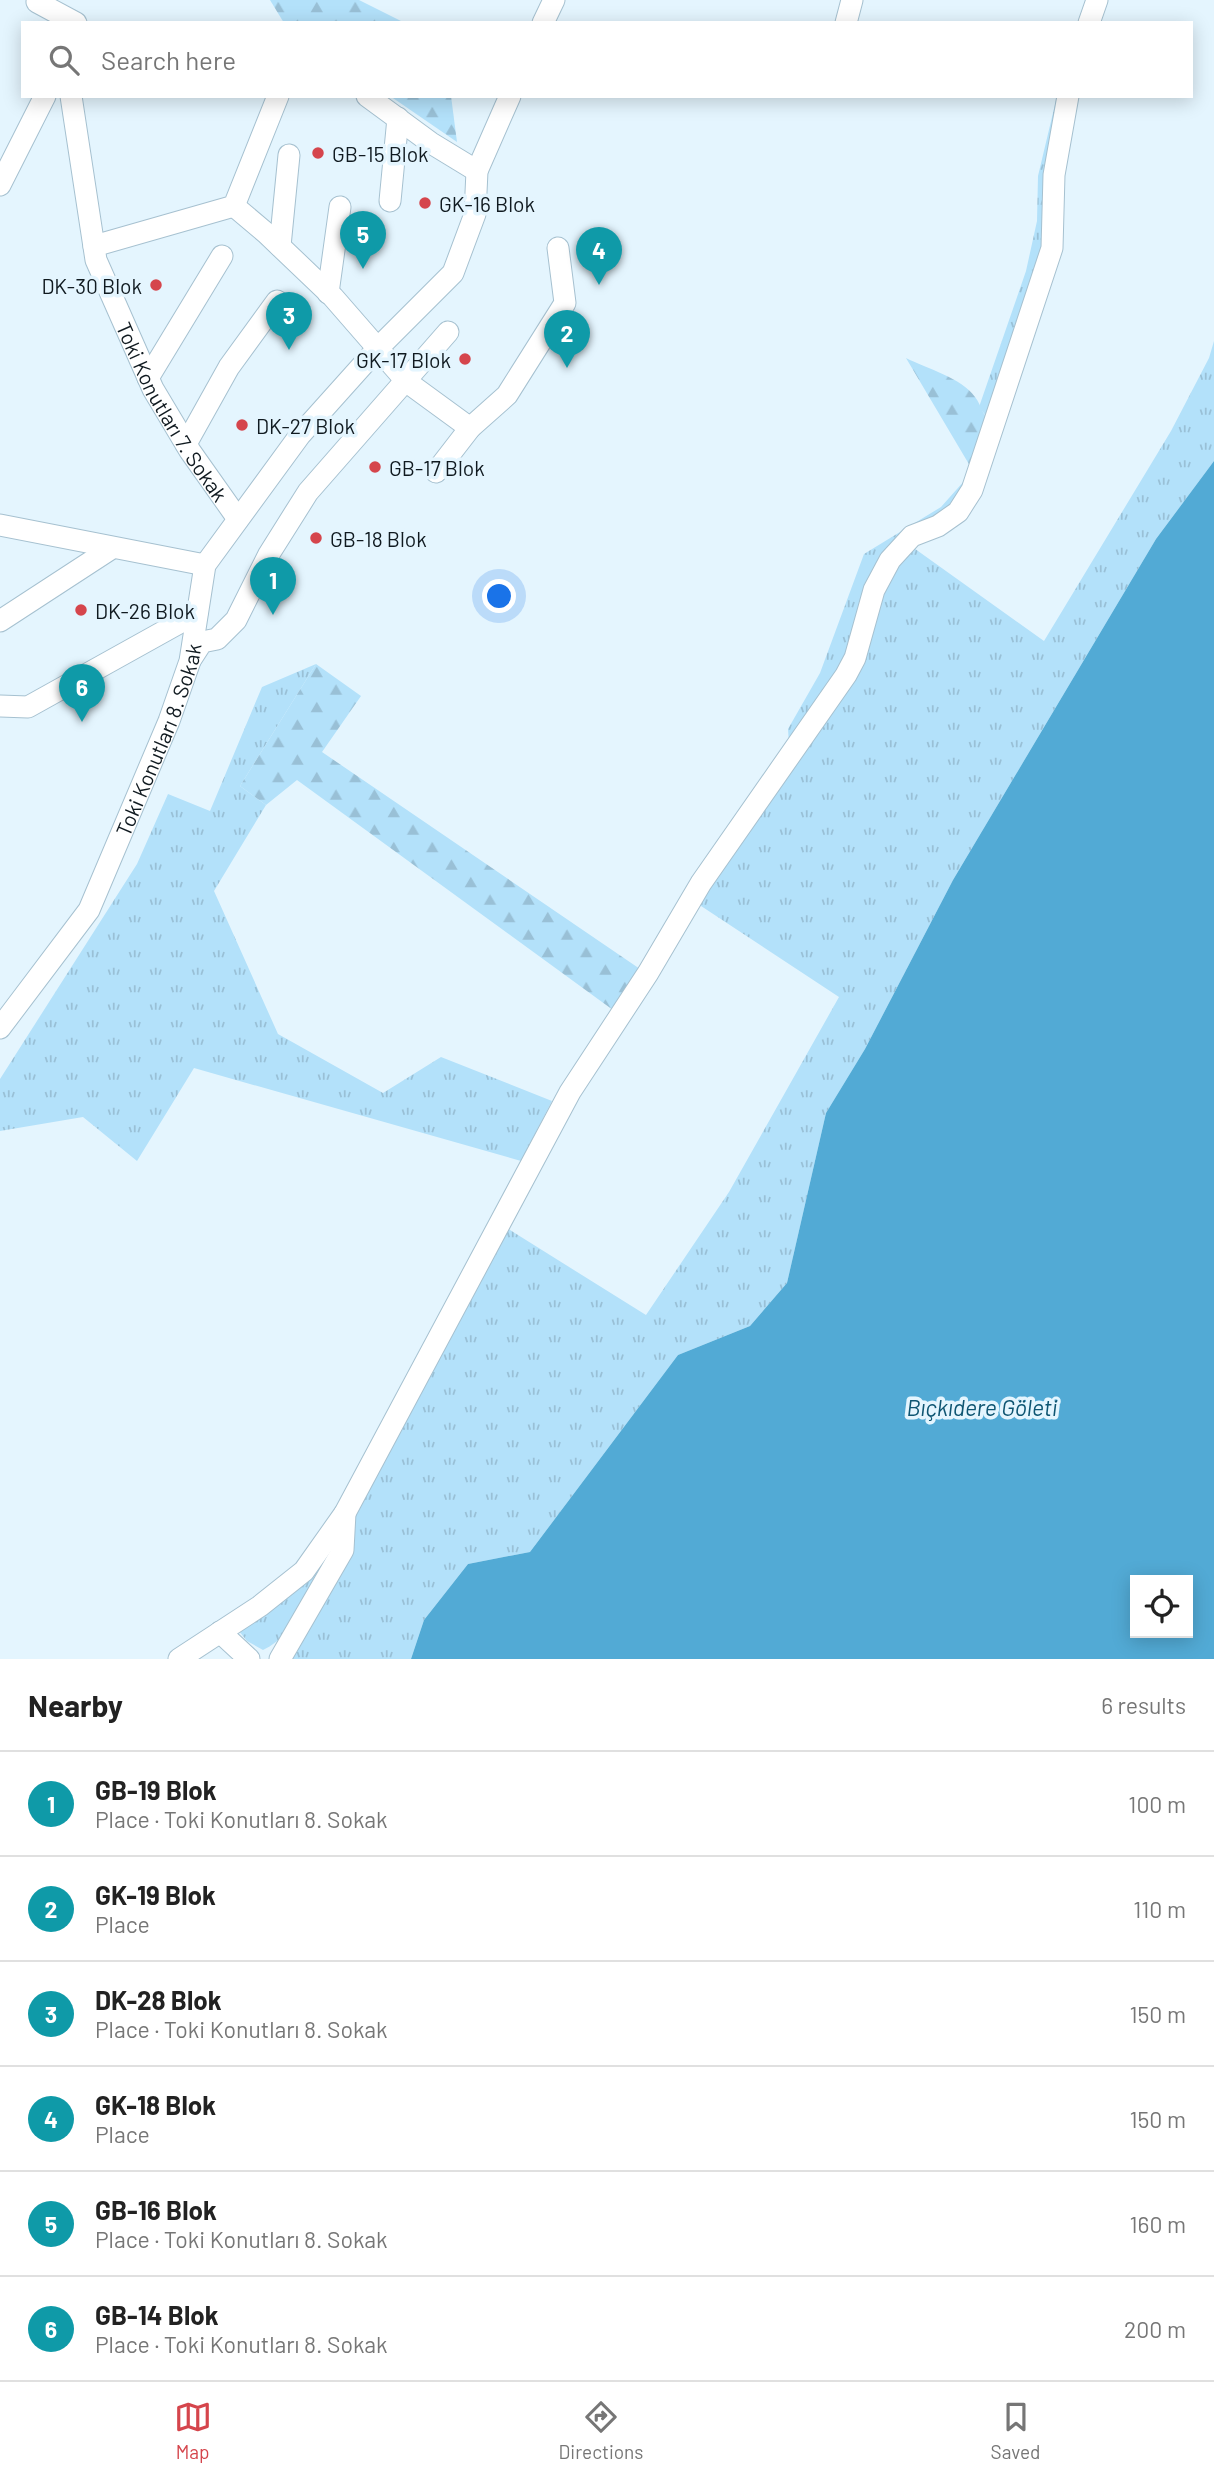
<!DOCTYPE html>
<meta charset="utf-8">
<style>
body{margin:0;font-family:Barlow,sans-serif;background:#f2f2f2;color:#222}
.controls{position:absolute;right:21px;bottom:21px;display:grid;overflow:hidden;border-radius:0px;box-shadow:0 4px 18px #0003}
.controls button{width:63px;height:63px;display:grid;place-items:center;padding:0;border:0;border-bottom:2px solid #e0e0e0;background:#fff;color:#222;font:35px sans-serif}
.you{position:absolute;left:500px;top:597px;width:24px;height:24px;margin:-18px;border:5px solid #fff;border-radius:50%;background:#1a73e8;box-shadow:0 0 0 10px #1a73e833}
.badge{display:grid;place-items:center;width:46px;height:46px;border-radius:50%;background:#d5454c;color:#fff;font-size:23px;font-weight:700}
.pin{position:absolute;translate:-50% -58px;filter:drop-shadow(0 2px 4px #0008)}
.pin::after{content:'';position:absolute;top:37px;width:24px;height:21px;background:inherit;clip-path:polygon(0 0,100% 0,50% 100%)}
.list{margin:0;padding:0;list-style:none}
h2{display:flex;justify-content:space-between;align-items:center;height:91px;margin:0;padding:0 28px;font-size:30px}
h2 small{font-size:23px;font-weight:400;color:#767676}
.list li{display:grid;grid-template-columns:46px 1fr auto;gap:21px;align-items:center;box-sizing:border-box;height:105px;padding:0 28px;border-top:2px solid #e0e0e0}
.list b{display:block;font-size:26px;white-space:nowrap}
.list p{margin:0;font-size:23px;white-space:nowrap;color:#767676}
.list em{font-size:23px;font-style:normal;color:#767676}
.icon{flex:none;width:38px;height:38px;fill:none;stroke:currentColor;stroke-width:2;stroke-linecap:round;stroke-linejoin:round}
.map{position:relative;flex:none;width:1214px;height:1659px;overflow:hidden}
.search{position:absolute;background:#fff;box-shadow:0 4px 18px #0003;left:21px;right:21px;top:21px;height:77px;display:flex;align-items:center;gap:18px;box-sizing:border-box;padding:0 24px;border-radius:0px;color:#767676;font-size:26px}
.sheet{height:721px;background:#fff}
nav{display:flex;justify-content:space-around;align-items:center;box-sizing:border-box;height:98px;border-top:2px solid #e0e0e0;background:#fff;font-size:19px;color:#767676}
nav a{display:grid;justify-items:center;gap:4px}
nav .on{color:#d5454c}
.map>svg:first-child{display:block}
.grass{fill:url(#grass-tufts)}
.forest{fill:url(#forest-firs)}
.water{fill:#52aad5;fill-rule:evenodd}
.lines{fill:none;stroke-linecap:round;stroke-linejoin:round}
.minor-casing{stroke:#a6c1d0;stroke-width:23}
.minor{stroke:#fff;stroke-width:21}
.poi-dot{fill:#d5454c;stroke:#e4f5fe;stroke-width:2.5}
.labels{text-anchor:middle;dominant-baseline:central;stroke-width:7;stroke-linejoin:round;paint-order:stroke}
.poi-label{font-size:21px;fill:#101a20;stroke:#e4f5fe;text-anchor:start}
.street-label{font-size:21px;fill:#101a20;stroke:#e4f5fe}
.water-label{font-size:23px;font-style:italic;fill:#0e5572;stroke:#e4f5fe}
</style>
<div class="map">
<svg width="1214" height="1659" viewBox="0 0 1214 1659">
<defs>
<pattern id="grass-tufts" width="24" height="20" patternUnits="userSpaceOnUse" patternTransform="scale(1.75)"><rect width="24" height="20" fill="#b3e1fa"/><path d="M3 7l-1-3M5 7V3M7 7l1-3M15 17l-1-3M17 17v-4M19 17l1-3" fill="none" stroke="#99c0d6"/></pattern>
<pattern id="forest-firs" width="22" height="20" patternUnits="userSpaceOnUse" patternTransform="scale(1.75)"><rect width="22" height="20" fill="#b3e1fa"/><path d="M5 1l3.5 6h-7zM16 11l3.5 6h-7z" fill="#99c0d6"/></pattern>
</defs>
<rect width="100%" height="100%" fill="#e4f5fe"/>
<g class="grass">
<path d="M1057 96H1062L1049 224 990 421 979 407 1026 271 1037 221 1038 176Z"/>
<path d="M1214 341V461L1156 539 953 880 865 1049 826 1113 787 1283 750 1326 678 1355 530 1552 468 1564 424 1620 411 1659H290L351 1521 505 1227 646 1315 729 1192 839 997 698 904 786 767 892 571 911 546 1044 641 1171 431 1209 358Z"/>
<path d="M973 471 949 510 904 536 850 652 789 744 788 729 820 673 864 554 941 507Z"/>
<path d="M316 664 240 786 266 805 214 891 278 1034 383 1093 441 1057 552 1101 521 1161 194 1068 137 1161 83 1117 0 1131V1079L137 864 168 794 210 811 262 687Z"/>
<path d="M336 1545C318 1579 300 1633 263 1650L247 1641 239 1631C281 1607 305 1582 336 1545Z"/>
</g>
<g class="forest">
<path d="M270 0H359L405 23H284Z"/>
<path d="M390 96H451L457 142Z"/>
<path d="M906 358C926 368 962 378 975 397 982 406 981 413 990 421L973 471Z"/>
<path d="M316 664 361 696 322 752 640 969 613 1010 297 780 266 805 240 786Z"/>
</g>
<path class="water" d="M1214 461V1659H411L424 1620 468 1564 530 1552 678 1355 750 1326 787 1283 826 1113 865 1049 953 880 1156 539ZM1135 1580H1188V1633H1135Z"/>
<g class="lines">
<g class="minor-casing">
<g id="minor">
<path d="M37 2 76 23"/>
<path d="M543 23 554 0"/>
<path d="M846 23 852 0"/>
<path d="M1089 23 1097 0"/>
<path id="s1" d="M71 96 96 260 153 389 190 451 238 519"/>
<path d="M367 96 431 143 477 171"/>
<path d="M0 185 45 96"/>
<path d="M390 201 398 118"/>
<path d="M234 206 266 233 333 297 407 382 470 428"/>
<path d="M94 246 234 206 278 96"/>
<path d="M280 246 289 155"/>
<path d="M328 293 340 207"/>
<path d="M148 378 222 256"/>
<path d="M186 444 229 367 277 301"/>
<path d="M436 472 470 428 507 395 565 303 558 248"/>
<path d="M0 525 205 565"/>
<path d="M0 621 112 548"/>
<path d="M191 659 202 642 217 639 236 620 269 554 308 492 448 332"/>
<path d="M0 706 28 707 197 613"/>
<path id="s2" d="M0 1028 89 910 169 721 190 661 205 565 300 435 378 348 453 273 475 214 477 171 510 96"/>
<path d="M220 1632 249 1659"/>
<path d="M179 1659 260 1606 304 1571 345 1513 570 1092 648 973 701 883 846 675 855 658 874 590 890 560 912 536 938 526 958 512 972 490 1052 248 1054 175 1068 96"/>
<path d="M280 1659 343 1550 345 1513"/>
</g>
</g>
<use href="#minor" class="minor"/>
</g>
<g class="poi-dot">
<circle cx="318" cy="153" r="7"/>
<circle cx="425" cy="203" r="7"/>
<circle cx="156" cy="285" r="7"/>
<circle cx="465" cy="359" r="7"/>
<circle cx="242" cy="425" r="7"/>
<circle cx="375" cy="467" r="7"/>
<circle cx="316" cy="538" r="7"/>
<circle cx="81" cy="610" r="7"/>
</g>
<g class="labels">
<g class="poi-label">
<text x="332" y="153">GB-15 Blok</text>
<text x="439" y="203">GK-16 Blok</text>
<text x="142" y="285" text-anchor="end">DK-30 Blok</text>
<text x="451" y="359" text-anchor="end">GK-17 Blok</text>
<text x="256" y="425">DK-27 Blok</text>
<text x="389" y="467">GB-17 Blok</text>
<text x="330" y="538">GB-18 Blok</text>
<text x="95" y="610">DK-26 Blok</text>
</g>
<g class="street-label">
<text stroke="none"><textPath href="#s1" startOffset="336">Toki Konutları 7. Sokak</textPath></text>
<text stroke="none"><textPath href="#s2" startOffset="332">Toki Konutları 8. Sokak</textPath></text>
</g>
<g class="water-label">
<text x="982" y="1407">Bıçkıdere Göleti</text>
</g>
</g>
</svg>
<div class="controls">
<button><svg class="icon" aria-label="locate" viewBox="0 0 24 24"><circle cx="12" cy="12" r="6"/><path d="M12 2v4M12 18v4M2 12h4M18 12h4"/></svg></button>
</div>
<div class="you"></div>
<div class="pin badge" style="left:273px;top:615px;background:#0f9aa8">1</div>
<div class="pin badge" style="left:567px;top:368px;background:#0f9aa8">2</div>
<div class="pin badge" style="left:289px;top:350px;background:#0f9aa8">3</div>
<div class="pin badge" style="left:599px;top:285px;background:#0f9aa8">4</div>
<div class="pin badge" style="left:363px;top:269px;background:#0f9aa8">5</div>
<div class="pin badge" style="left:82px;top:722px;background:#0f9aa8">6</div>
<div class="search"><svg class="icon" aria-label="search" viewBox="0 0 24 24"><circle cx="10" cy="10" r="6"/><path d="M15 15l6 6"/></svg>Search here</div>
</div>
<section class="sheet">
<h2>Nearby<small>6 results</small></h2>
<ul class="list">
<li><span class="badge" style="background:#0f9aa8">1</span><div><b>GB-19 Blok</b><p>Place · Toki Konutları 8. Sokak</p></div><em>100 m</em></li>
<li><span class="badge" style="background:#0f9aa8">2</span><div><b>GK-19 Blok</b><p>Place</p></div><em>110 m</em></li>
<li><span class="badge" style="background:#0f9aa8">3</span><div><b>DK-28 Blok</b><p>Place · Toki Konutları 8. Sokak</p></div><em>150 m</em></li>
<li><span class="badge" style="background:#0f9aa8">4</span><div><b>GK-18 Blok</b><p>Place</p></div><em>150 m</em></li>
<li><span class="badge" style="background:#0f9aa8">5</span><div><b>GB-16 Blok</b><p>Place · Toki Konutları 8. Sokak</p></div><em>160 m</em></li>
<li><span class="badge" style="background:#0f9aa8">6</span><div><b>GB-14 Blok</b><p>Place · Toki Konutları 8. Sokak</p></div><em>200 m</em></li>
</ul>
</section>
<nav>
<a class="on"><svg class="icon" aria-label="map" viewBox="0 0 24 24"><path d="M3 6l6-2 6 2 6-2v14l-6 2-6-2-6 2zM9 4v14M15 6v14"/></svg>Map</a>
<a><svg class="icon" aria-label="directions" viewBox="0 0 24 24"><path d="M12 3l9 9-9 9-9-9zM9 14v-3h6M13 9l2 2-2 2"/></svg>Directions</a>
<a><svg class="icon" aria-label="saved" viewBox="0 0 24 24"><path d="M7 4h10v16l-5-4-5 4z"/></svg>Saved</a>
</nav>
